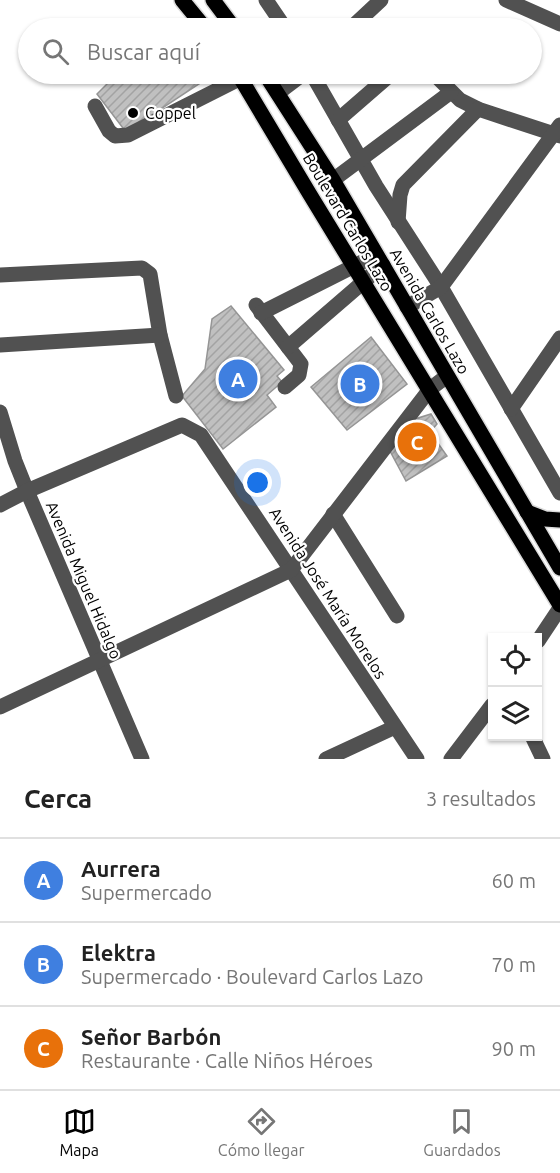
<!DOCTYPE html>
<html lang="es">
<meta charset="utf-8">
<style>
body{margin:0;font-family:Ubuntu,sans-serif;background:#f2f2f2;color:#222}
.controls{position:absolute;right:18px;bottom:18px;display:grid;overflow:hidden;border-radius:0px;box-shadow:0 2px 4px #0004}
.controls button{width:54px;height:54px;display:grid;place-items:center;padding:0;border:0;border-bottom:2px solid #e0e0e0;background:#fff;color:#222;font:30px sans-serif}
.you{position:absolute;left:258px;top:483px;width:21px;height:21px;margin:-15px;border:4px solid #fff;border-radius:50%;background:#1a73e8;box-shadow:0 0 0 9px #1a73e833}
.badge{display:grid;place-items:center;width:39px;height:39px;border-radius:50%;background:#000;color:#fff;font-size:20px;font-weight:700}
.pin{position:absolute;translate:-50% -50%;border:3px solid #fff;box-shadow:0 2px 6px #0006}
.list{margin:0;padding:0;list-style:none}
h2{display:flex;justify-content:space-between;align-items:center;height:78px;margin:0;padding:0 24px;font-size:26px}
h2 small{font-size:20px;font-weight:400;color:#767676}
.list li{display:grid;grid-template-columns:39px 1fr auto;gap:18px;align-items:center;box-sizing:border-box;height:84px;padding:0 24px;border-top:2px solid #e0e0e0}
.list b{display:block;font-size:22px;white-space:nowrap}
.list p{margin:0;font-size:20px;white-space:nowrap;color:#767676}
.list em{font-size:20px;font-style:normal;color:#767676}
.icon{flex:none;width:33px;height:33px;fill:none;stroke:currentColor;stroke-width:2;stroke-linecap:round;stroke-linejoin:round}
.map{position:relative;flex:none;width:560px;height:759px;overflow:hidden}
.search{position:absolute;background:#fff;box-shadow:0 2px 4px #0004;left:18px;right:18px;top:18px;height:66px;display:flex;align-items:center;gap:15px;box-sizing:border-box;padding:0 21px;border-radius:33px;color:#767676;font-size:22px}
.sheet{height:330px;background:#fff}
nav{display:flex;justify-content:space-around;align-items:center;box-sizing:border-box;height:84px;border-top:2px solid #e0e0e0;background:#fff;font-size:16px;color:#767676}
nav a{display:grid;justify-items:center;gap:3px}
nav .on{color:#000}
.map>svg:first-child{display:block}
.building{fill:url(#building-hatch);stroke:#959595;stroke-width:1.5}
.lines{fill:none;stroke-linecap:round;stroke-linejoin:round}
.major-casing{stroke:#dbdbdb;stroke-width:18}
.minor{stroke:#515151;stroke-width:15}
.major{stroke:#000;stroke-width:15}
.poi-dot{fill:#000;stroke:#fff;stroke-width:2}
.labels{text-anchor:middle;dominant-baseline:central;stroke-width:4.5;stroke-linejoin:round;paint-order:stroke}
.poi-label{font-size:16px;fill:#000;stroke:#fff;text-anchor:start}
.street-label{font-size:16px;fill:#000;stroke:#fff}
</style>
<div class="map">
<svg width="560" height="759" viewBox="0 0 560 759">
<defs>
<pattern id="building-hatch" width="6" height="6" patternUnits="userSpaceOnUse" patternTransform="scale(1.5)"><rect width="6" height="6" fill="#c0c0c0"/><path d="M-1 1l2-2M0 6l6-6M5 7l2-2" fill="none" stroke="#a3a3a3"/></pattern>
</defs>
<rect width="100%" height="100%" fill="#fff"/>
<g class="building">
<path d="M171 19 178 28H160L166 22Z"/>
<path d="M117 74H209L204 77 205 80 126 132 97 94Z"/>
<path d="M231 306 284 370 277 376 282 382 267 395 276 407 223 449 182 396 205 369 212 319Z"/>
<path d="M371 337 407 384 347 430 311 387Z"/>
<path d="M431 414 437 424 430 432 447 456 406 481 390 451 415 419Z"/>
</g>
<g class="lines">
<g class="major-casing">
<g id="major">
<path d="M182 0 205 28"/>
<path d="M213 0 234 28"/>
<path d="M238 74 309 193 560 605"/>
<path d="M265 74 333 180 560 568"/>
<path d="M527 512 545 519 560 520"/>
</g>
</g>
<g class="minor">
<path d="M266 0 285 28"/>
<path d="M506 0 560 24"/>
<path d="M351 28 381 0"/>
<path d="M312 74 376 186 441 287 560 493"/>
<path d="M434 74 460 100 478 109 560 136"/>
<path d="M278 93 303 74"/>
<path d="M95 106 109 131 115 136 128 135 241 78"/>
<path d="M338 120 391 74"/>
<path d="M333 180 451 92"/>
<path d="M398 222 400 195 403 185 478 109"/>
<path d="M0 275 142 268 150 274 160 335 176 396"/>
<path d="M256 305 301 364 299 375 285 387"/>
<path d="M407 307 441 287 560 125"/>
<path d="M261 313 376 255"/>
<path d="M0 345 160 335"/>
<path d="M288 347 383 265"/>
<path d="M511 409 560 338"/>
<path d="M0 412 15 461 27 491 142 759"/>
<path d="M0 505 27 491 182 425 201 435 417 759"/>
<path d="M333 514 397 616"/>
<path d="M538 641 560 608"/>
<path d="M0 707 291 570 430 389 447 376"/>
<path d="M532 736 543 759"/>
<path d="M326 759 395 727"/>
<path d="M451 759 492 705"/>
</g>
<use href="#major" class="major"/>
</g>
<circle class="poi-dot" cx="133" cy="113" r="6"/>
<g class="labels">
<g class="poi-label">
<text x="145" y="113">Coppel</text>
</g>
<g class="street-label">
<text transform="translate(348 222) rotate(59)">Boulevard Carlos Lazo</text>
<text transform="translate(430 311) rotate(60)">Avenida Carlos Lazo</text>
<text transform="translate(84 580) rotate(67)">Avenida Miguel Hidalgo</text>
<text transform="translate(328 593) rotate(57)">Avenida José María Morelos</text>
</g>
</g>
</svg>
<div class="controls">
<button><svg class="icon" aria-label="locate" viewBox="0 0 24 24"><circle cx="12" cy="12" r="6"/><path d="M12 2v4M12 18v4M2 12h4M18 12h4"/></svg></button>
<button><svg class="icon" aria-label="layers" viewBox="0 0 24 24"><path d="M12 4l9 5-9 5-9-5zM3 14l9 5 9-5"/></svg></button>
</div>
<div class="you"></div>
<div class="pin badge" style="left:238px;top:379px;background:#3f7fe0">A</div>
<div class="pin badge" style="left:360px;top:384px;background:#3f7fe0">B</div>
<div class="pin badge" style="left:417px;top:442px;background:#e8710a">C</div>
<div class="search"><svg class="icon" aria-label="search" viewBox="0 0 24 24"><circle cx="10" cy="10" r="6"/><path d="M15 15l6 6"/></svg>Buscar aquí</div>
</div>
<section class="sheet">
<h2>Cerca<small>3 resultados</small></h2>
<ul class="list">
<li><span class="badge" style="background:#3f7fe0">A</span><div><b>Aurrera</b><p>Supermercado</p></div><em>60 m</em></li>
<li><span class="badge" style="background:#3f7fe0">B</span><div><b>Elektra</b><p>Supermercado · Boulevard Carlos Lazo</p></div><em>70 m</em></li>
<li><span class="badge" style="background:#e8710a">C</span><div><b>Señor Barbón</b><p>Restaurante · Calle Niños Héroes</p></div><em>90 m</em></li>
</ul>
</section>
<nav>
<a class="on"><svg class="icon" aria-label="map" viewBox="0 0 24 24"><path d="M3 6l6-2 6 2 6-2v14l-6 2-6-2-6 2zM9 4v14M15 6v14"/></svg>Mapa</a>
<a><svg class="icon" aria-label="directions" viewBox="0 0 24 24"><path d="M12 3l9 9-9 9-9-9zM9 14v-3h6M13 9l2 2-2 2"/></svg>Cómo llegar</a>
<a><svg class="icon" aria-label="saved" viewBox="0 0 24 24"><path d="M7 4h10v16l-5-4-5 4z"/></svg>Guardados</a>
</nav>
